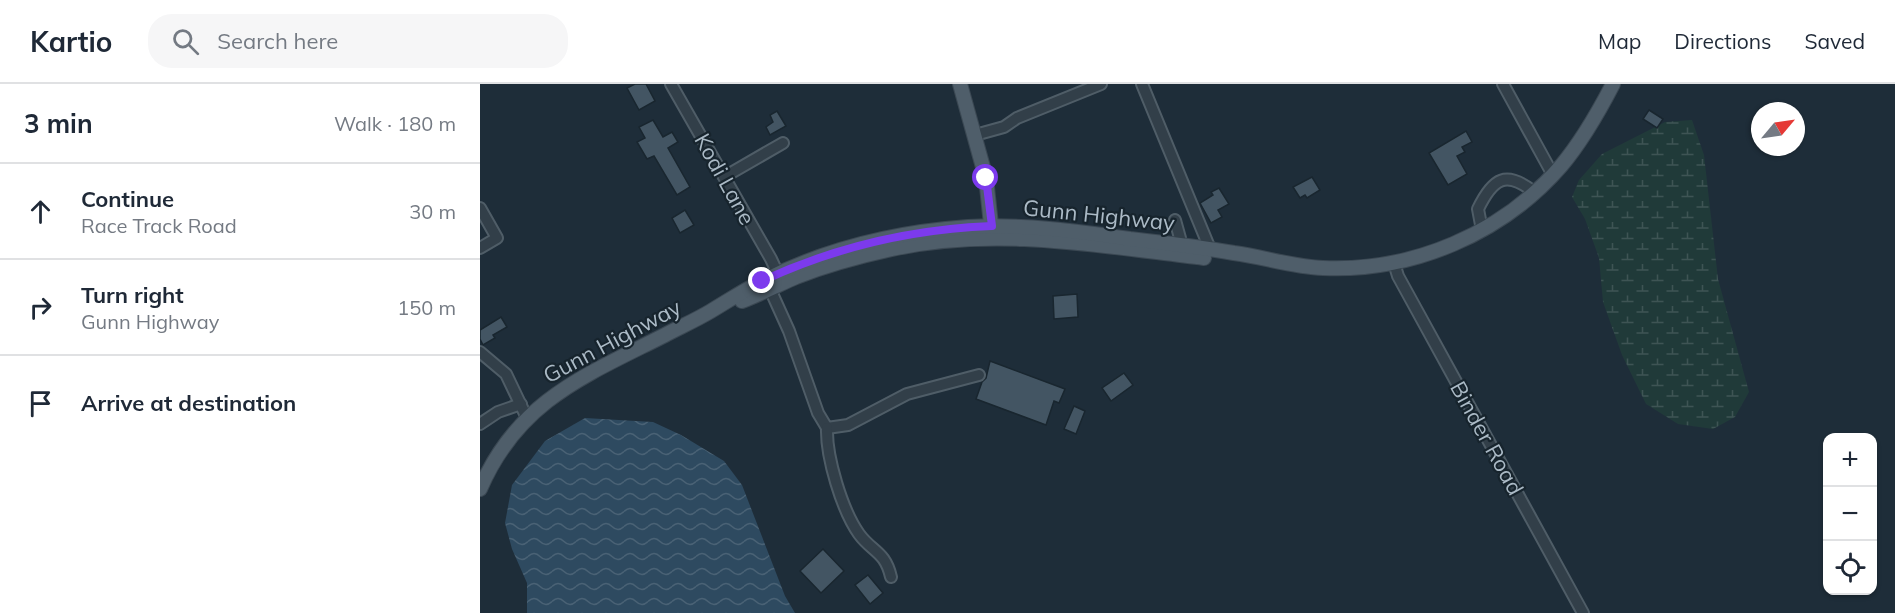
<!DOCTYPE html>
<meta charset="utf-8">
<style>
body{margin:0;font-family:Mulish,sans-serif;background:#f6f6f7;color:#1f2937}
.controls{position:absolute;right:18px;bottom:18px;display:grid;overflow:hidden;border-radius:12px;box-shadow:0 2px 4px #0004}
.controls button{width:54px;height:54px;display:grid;place-items:center;padding:0;border:0;border-bottom:2px solid #e0e1e3;background:#fff;color:#1f2937;font:30px sans-serif}
.compass{position:absolute;left:1271px;top:18px;width:54px;height:54px;border-radius:50%;background:#fff;box-shadow:0 2px 4px #0004;rotate:61deg}
.stop{position:absolute;width:18px;height:18px;margin:-14px;border:4px solid #7c3aed;border-radius:50%;background:#fff}
.stop.end{background:#7c3aed;border-color:#fff;box-shadow:0 2px 6px #0008}
.list{margin:0;padding:0;list-style:none}
h2{display:flex;justify-content:space-between;align-items:center;height:78px;margin:0;padding:0 24px;font-size:26px}
h2 small{font-size:20px;font-weight:400;color:#747a83}
.list li{display:grid;grid-template-columns:39px 1fr auto;gap:18px;align-items:center;box-sizing:border-box;height:96px;padding:0 24px;border-top:2px solid #e0e1e3}
.list b{display:block;font-size:22px;white-space:nowrap}
.list p{margin:0;font-size:20px;white-space:nowrap;color:#747a83}
.list em{font-size:20px;font-style:normal;color:#747a83}
.icon{flex:none;width:33px;height:33px;fill:none;stroke:currentColor;stroke-width:2;stroke-linecap:round;stroke-linejoin:round}
.map{position:relative;flex:none;width:1415px;height:529px;overflow:hidden}
header{display:flex;align-items:center;gap:36px;box-sizing:border-box;height:84px;padding:0 30px;background:#fff;border-bottom:2px solid #e0e1e3}
header strong{font-size:28px}
nav{display:flex;gap:33px;margin-inline-start:auto;font-size:21px}
.search{width:420px;height:54px;background:#f6f6f7;display:flex;align-items:center;gap:15px;box-sizing:border-box;padding:0 21px;border-radius:24px;color:#747a83;font-size:22px}
main{display:flex}
aside{flex:1;background:#fff}
.map>svg:first-child{display:block}
.wetland{fill:url(#wetland-marsh)}
.water{fill:url(#water-waves)}
.building{fill:#435563;stroke:#19262f;stroke-width:1.5}
.lines{fill:none;stroke-linecap:round;stroke-linejoin:round}
.minor-casing{stroke:#4f5d67;stroke-width:14}
.major-casing{stroke:#3b4853;stroke-width:16}
.minor{stroke:#323f49;stroke-width:10}
.major{stroke:#4f5e6a;stroke-width:14}
.route{stroke:#7c3aed;stroke-width:8}
.labels{text-anchor:middle;dominant-baseline:central;stroke-width:4.5;stroke-linejoin:round;paint-order:stroke}
.street-label{font-size:22px;fill:#abbac6;stroke:#17242d}
</style>
<header>
<strong>Kartio</strong>
<div class="search"><svg class="icon" aria-label="search" viewBox="0 0 24 24"><circle cx="10" cy="10" r="6"/><path d="M15 15l6 6"/></svg>Search here</div>
<nav><a>Map</a><a>Directions</a><a>Saved</a></nav>
</header>
<main>
<aside>
<h2>3 min<small>Walk · 180 m</small></h2>
<ul class="list">
<li><svg class="icon" aria-label="ahead" viewBox="0 0 24 24"><path d="M12 20V5M6 11l6-6 6 6"/></svg><div><b>Continue</b><p>Race Track Road</p></div><em>30 m</em></li>
<li><svg class="icon" aria-label="right" viewBox="0 0 24 24"><path d="M7 20v-9h11M14 6l5 5-5 5"/></svg><div><b>Turn right</b><p>Gunn Highway</p></div><em>150 m</em></li>
<li><svg class="icon" aria-label="arrive" viewBox="0 0 24 24"><path d="M6 21V4h12l-3 4 3 4H6"/></svg><div><b>Arrive at destination</b></div></li>
</ul>
</aside>
<div class="map">
<svg width="1415" height="529" viewBox="0 0 1415 529">
<defs>
<pattern id="wetland-marsh" width="20" height="14" patternUnits="userSpaceOnUse" patternTransform="scale(1.5)"><rect width="20" height="14" fill="#203a39"/><path d="M1 5h8M5 5V1M11 12h8M15 12V8" fill="none" stroke="#3e5454"/></pattern>
<pattern id="water-waves" width="16" height="10" patternUnits="userSpaceOnUse" patternTransform="scale(1.5)"><rect width="16" height="10" fill="#2e4a60"/><path d="M0 5q4-4 8 0t8 0" fill="none" stroke="#4a6275"/></pattern>
</defs>
<rect width="100%" height="100%" fill="#1e2d39"/>
<path class="wetland" d="M1212 36 1224 71 1238 195 1269 308 1255 333 1233 345 1198 340 1166 320 1142 271 1123 218 1119 174 1105 135 1092 113 1099 96 1122 70 1185 38Z"/>
<path class="water" d="M105 334 173 338 201 351 244 377 262 401 305 512 315 529H47V499L32 465 25 439 32 401 65 357Z"/>
<g class="building">
<path d="M155 0H166L175 17 159 26 147 4Z"/>
<path d="M1169 26 1183 35 1177 44 1163 35Z"/>
<path d="M297 27 306 42 290 51 286 43 293 38 290 31Z"/>
<path d="M173 36 183 53 192 48 198 58 188 64 210 103 197 111 174 72 167 75 157 58 165 54 159 43Z"/>
<path d="M986 47 992 58 982 63 985 68 977 72 987 90 968 101 949 69Z"/>
<path d="M832 93 840 106 827 114 825 111 820 114 813 103Z"/>
<path d="M739 104 749 120 738 126 742 133 731 139 720 119 733 111 731 108Z"/>
<path d="M205 126 214 141 200 149 192 134Z"/>
<path d="M597 210 598 233 574 235 573 212Z"/>
<path d="M21 233 27 243 13 251 15 254 3 261 0 255V246Z"/>
<path d="M510 277 585 305 579 319 574 317 566 341 496 315 502 298 506 294Z"/>
<path d="M644 289 653 301 631 317 622 304Z"/>
<path d="M594 322 605 327 596 350 584 345Z"/>
<path d="M343 465 364 487 341 509 320 487Z"/>
<path d="M388 491 403 509 390 520 375 501Z"/>
</g>
<g class="lines">
<g class="minor-casing">
<g id="minor">
<path d="M191 0 291 175 298 190"/>
<path d="M662 0 730 165"/>
<path d="M1023 0 1073 91"/>
<path d="M495 51 524 43 537 34 621 0"/>
<path d="M244 93 303 59"/>
<path d="M0 124 17 154 0 164"/>
<path d="M695 136 700 154 699 167"/>
<path d="M1002 146 998 125C1013 94 1026 86 1054 108"/>
<path d="M914 179 918 192 1103 529"/>
<path d="M290 205 309 247 338 329 347 344 368 341 427 310 499 291"/>
<path d="M0 268 26 290 47 334"/>
<path d="M0 340 18 328 41 320"/>
<path d="M347 344C346 373 362 426 379 450 392 468 405 467 411 493"/>
</g>
</g>
<g class="major-casing">
<g id="major">
<path d="M480 0 506 94 512 150"/>
<path d="M262 217C280 210 298 201 316 193 347 181 380 172 412 165 515 142 621 162 724 174"/>
<path d="M0 405C38 317 104 292 185 251 200 243 216 236 231 227 248 217 264 206 281 198 345 165 417 148 488 143 542 140 597 147 650 155 685 159 719 163 754 169 784 173 813 183 843 184 932 188 1022 150 1081 82 1102 57 1118 29 1133 0"/>
</g>
</g>
<use href="#minor" class="minor"/>
<use href="#major" class="major"/>
</g>
<g class="lines">
<path class="route" d="M282 197C355 163 432 145 512 142L506 94"/>
</g>
<g class="labels">
<g class="street-label">
<text transform="translate(245 95) rotate(61)">Kodi Lane</text>
<text transform="translate(619 131) rotate(6)">Gunn Highway</text>
<text transform="translate(132 257) rotate(-28)">Gunn Highway</text>
<text transform="translate(1007 354) rotate(61)">Binder Road</text>
</g>
</g>
</svg>
<div class="controls">
<button>+</button>
<button>−</button>
<button><svg class="icon" aria-label="locate" viewBox="0 0 24 24"><circle cx="12" cy="12" r="6"/><path d="M12 2v4M12 18v4M2 12h4M18 12h4"/></svg></button>
</div>
<svg class="compass" viewBox="-18 -18 36 36"><path d="M0-13l5 13h-10z" fill="#e53935"/><path d="M0 13l5-13h-10z" fill="#747a83"/></svg>
<div class="stop" style="left:506px;top:94px"></div>
<div class="stop end" style="left:282px;top:197px"></div>
</div>
</main>
